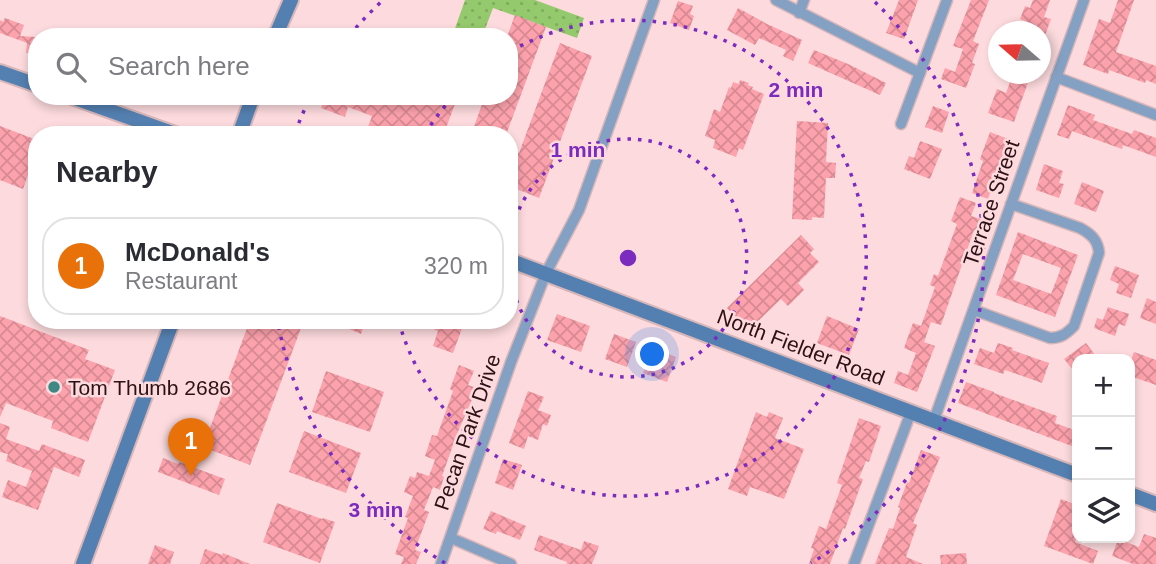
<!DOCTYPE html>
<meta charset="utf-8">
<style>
body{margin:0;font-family:Arial,sans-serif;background:#f2f2f3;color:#2b2b33}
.controls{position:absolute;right:21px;bottom:21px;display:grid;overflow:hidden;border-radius:14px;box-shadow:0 4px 10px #0003}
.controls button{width:63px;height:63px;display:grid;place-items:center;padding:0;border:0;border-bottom:2px solid #e1e1e2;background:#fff;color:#2b2b33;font:35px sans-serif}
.compass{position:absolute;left:988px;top:21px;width:63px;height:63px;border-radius:50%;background:#fff;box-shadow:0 4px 10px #0003;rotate:290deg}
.you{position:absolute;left:653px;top:355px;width:24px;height:24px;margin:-18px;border:5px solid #fff;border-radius:50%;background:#1a73e8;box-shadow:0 0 0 10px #1a73e833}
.badge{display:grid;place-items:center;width:46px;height:46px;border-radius:50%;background:#3f8785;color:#fff;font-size:23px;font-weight:700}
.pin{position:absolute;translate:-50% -58px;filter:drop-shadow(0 2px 4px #0008)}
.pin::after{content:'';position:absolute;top:37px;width:24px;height:21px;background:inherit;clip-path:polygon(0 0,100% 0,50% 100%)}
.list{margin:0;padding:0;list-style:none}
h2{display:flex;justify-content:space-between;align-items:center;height:91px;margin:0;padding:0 28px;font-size:30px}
h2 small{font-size:23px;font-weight:400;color:#7c7c81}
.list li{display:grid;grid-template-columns:46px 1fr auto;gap:21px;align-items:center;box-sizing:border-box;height:98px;margin:0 14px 14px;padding:0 14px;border:2px solid #e1e1e2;border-radius:28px}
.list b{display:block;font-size:26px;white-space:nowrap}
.list p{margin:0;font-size:23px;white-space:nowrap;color:#7c7c81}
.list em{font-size:23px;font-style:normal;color:#7c7c81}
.icon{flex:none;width:38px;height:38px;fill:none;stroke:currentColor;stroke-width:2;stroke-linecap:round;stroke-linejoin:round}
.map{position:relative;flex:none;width:1156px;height:564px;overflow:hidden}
.search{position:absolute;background:#fff;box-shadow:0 4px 10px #0003;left:28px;top:28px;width:490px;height:77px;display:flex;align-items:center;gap:18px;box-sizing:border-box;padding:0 24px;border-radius:28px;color:#7c7c81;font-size:26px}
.panel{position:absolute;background:#fff;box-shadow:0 4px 10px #0003;left:28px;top:126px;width:490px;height:203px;border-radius:28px}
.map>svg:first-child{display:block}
.grass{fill:url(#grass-dots)}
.building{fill:url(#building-cross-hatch);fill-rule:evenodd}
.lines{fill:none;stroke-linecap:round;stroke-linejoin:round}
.minor-casing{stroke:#d7b6b9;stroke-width:13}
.secondary-casing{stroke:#d7b6b9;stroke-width:18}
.minor{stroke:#84a1c3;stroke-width:10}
.secondary{stroke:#5480b1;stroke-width:14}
.ring{fill:none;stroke:#7b2cbf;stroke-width:3.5;stroke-dasharray:3.5 7}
.poi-dot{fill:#3f8785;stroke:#fcdadd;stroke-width:2.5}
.labels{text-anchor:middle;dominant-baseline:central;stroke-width:5;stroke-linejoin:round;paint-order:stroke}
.street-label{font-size:21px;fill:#2c1014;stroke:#fcdadd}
.poi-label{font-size:21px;fill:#2c1014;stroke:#fcdadd;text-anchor:start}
.centre{fill:#7b2cbf;stroke:#fcdadd;stroke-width:3.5}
.ring-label{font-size:21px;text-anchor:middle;font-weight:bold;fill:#7b2cbf;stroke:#fcdadd;stroke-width:5;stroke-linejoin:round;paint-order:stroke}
</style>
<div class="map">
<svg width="1156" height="564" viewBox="0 0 1156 564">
<defs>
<pattern id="grass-dots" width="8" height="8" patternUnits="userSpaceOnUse" patternTransform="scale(1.75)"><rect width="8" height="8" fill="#95c96d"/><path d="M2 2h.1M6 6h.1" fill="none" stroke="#81ac5e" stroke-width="1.8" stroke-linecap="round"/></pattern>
<pattern id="building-cross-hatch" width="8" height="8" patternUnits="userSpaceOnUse" patternTransform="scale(1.75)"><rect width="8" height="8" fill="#fca2ac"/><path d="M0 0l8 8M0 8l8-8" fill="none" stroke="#d88a93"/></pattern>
</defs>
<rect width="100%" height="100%" fill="#fcdadd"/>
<path class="grass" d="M465 0H535L584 18 577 38 493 8 482 37H452Z"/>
<g class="building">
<path d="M899 0H918L904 39 886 33Z"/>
<path d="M971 0H989L973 41 979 44 972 63 975 64 966 88 941 79 945 68 955 72 963 49 953 46Z"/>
<path d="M1033 0H1050L1044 17 1051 19 1041 46 1040 32H1031L1033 24 1020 19 1025 6 1030 8Z"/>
<path d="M1118 0H1134L1116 52 1156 66V84L1146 80 1145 83 1109 70 1108 74 1083 65 1099 19 1110 23Z"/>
<path d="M678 1 693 6 690 14 694 16 689 30 670 23Z"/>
<path d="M738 8 767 24 802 40 793 61 783 56 786 50 759 38 755 45 727 30Z"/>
<path d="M515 15 546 27 506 135H471L485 96H509V37H507Z"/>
<path d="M5 18 24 25 20 36 37 37V54L26 53 27 43 0 33V20L3 22Z"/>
<path d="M560 43 592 56 539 198 509 186V150L519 153Z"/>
<path d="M814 50 848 64 886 83 880 95 808 63Z"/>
<path d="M1013 74H1031L1014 122 988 113 997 89 1006 93Z"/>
<path d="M740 80 749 83 748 85 753 87 752 89 764 94 743 150 739 148 736 157 713 148 715 140 705 136 714 109 720 112 729 87 731 88 733 82 739 84Z"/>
<path d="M326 96H423L436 101 437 96H458L446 128 462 135H365L372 116 348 107 345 117 321 108Z"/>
<path d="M1068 105 1095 115 1093 120 1132 134 1134 130 1156 138V157L1123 145 1122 149 1072 131 1069 139 1057 135Z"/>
<path d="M933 106 949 112 942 133 925 127Z"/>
<path d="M797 121 828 123 826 162 836 163 835 178H826L824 218 812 217V220L792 219Z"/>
<path d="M0 126 37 140V150L23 189 0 180Z"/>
<path d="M990 132 1008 139 988 199 972 193 983 161 980 159Z"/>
<path d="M920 141 942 149 930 179 904 169 909 156 914 158Z"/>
<path d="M1044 164 1063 171 1059 183 1064 184 1059 198 1036 190Z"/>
<path d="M1082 182 1104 191 1096 212 1074 204Z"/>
<path d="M960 197 976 203 971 216 981 219 976 231 974 230 941 325 931 322 924 342 935 346 917 392 894 383 898 371 908 375 916 353 904 348 913 323 921 326 935 287 930 285 934 274 938 276 957 224 951 221Z"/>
<path d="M1018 232 1078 255 1055 317 996 295ZM1023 254 1061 268 1051 294 1013 280Z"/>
<path d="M801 235 814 249 810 253 819 262 798 283 804 290 788 306 781 299 752 327 744 319 741 322 727 308Z"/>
<path d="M1115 266 1139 275 1131 298 1116 293 1119 284 1110 280Z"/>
<path d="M1147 298 1156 302V324L1140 318Z"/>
<path d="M1108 307 1129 314 1125 326 1119 324 1115 336 1094 328 1097 318 1103 320Z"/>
<path d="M557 314 590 326 581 352 547 340Z"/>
<path d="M0 316 89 350 85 359 115 370 88 442 51 428 53 421 6 403 0 417Z"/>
<path d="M827 316 859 329 849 355 817 343Z"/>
<path d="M250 320H304L250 465 203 447Z"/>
<path d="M328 320H366L361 334Z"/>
<path d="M465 320 453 353 433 346 438 331 413 321Z"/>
<path d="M614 334 636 342 627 367 605 359Z"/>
<path d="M998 343 1013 348 1012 350 1049 363 1042 383 1005 370 1003 374 974 364 980 348 994 353Z"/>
<path d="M1086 343 1098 359H1077V375L1064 359Z"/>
<path d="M653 348 676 357 667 382 643 373Z"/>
<path d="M1134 352 1156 360V385L1130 376V363Z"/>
<path d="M459 365 474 371 468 385 477 388 457 434 442 476 444 477 440 490 433 487 424 510 429 512 415 550 421 552 416 564H401L404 557 395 554 408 518 405 517 413 496 404 492 410 476 415 478 417 472 429 476 435 460 425 456 432 435 437 436 453 391 450 389Z"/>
<path d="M326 371 384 392 370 432 312 412Z"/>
<path d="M966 382 994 392V393L1057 416 1055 423 1077 431V448L958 403Z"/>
<path d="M528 391 544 397 538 410 551 415 547 426 543 424 538 440 528 436 524 449 509 443Z"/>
<path d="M756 412 767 417 769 412 783 418 775 438 804 449 784 499 750 487 747 496 728 489Z"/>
<path d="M859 418 881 426 869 462 866 461 859 478 863 479 845 529 843 528 830 564H809L814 549 811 548 819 526 826 529 842 485 837 483Z"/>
<path d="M0 423 10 427 6 439 39 451 42 444 85 460 79 477 54 467 38 510 2 497 8 480 26 487 32 471 6 461 8 454 0 452Z"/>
<path d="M304 431 361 453 346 493 289 472Z"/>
<path d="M921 450 940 457 913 523 917 525 906 557 923 564H875L889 528 893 529 900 508 898 507 907 482 909 483Z"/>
<path d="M163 458 178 464 179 462 225 479 219 495 158 472Z"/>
<path d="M503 459 522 465 513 490 495 483Z"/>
<path d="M1061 499 1077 505V536L1075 542 1098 551 1093 564 1044 546Z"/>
<path d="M277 503 322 519 323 518 335 522 320 563 263 542Z"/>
<path d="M491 511 526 526 520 540 497 531 496 534 483 529Z"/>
<path d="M1144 534 1156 538V564H1133L1112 556 1118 539 1139 547Z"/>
<path d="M539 535 581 550 584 541 599 546 592 564H567V562L534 550Z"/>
<path d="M155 545 174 552 170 564H148Z"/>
<path d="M205 549 222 555 223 553 250 564H200Z"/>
<path d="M966 553 967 564H941L940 555Z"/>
</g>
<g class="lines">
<g class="minor-casing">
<g id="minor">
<path d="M776 0 920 73"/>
<path d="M799 13 804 0"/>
<path d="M1056 77 1156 115"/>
<path d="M901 124 947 0"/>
<path d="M974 310 1050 338C1061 338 1066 334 1074 326L1099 253C1098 240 1091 234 1080 228L1011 204"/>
<path d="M934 420 1084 0"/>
<path d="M451 538 511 564"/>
<path d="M441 564 511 362 546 273 579 210 654 0"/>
<path d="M854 564 911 412"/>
</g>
</g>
<g class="secondary-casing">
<g id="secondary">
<path d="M275 37 291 0"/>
<path d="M0 72 37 85"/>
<path d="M69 96 178 135"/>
<path d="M239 135 253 96"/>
<path d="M509 260 1077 475"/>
<path d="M1130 494 1156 504"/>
<path d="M83 564 173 320"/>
</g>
</g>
<use href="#minor" class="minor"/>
<use href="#secondary" class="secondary"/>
</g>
<g class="ring">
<path d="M509 250A119 119 0 1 1 509 266"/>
<path d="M425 134A238 238 0 0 1 453 97M511 51A238 238 0 1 1 399 322"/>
<path d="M445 563A356 356 0 0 1 278 323M295 133A356 356 0 0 1 311 96M349 36A356 356 0 0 1 381 2M875 2A356 356 0 0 1 811 563"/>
</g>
<circle class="poi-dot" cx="54" cy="387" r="7"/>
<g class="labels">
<g class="street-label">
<text transform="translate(991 203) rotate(-71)">Terrace Street</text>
<text transform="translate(801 347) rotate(21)">North Fielder Road</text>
<text transform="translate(467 432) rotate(-71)">Pecan Park Drive</text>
</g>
<g class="poi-label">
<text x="68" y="387">Tom Thumb 2686</text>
</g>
</g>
<circle cx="628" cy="258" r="10" class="centre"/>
<g class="ring-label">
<text x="796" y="97">2 min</text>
<text x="578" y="157">1 min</text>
<text x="376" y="517">3 min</text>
</g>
</svg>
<div class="controls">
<button>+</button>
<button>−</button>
<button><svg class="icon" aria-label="layers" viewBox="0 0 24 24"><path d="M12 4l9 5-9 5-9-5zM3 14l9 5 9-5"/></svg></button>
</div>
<svg class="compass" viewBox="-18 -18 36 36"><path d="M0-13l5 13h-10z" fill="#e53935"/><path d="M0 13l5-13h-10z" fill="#7c7c81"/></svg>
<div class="you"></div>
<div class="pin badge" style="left:191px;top:476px;background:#e8710a">1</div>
<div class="search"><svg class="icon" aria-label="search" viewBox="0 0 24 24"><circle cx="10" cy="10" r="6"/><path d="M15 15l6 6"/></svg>Search here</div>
<section class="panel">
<h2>Nearby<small></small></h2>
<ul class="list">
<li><span class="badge" style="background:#e8710a">1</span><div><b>McDonald's</b><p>Restaurant</p></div><em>320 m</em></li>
</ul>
</section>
</div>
